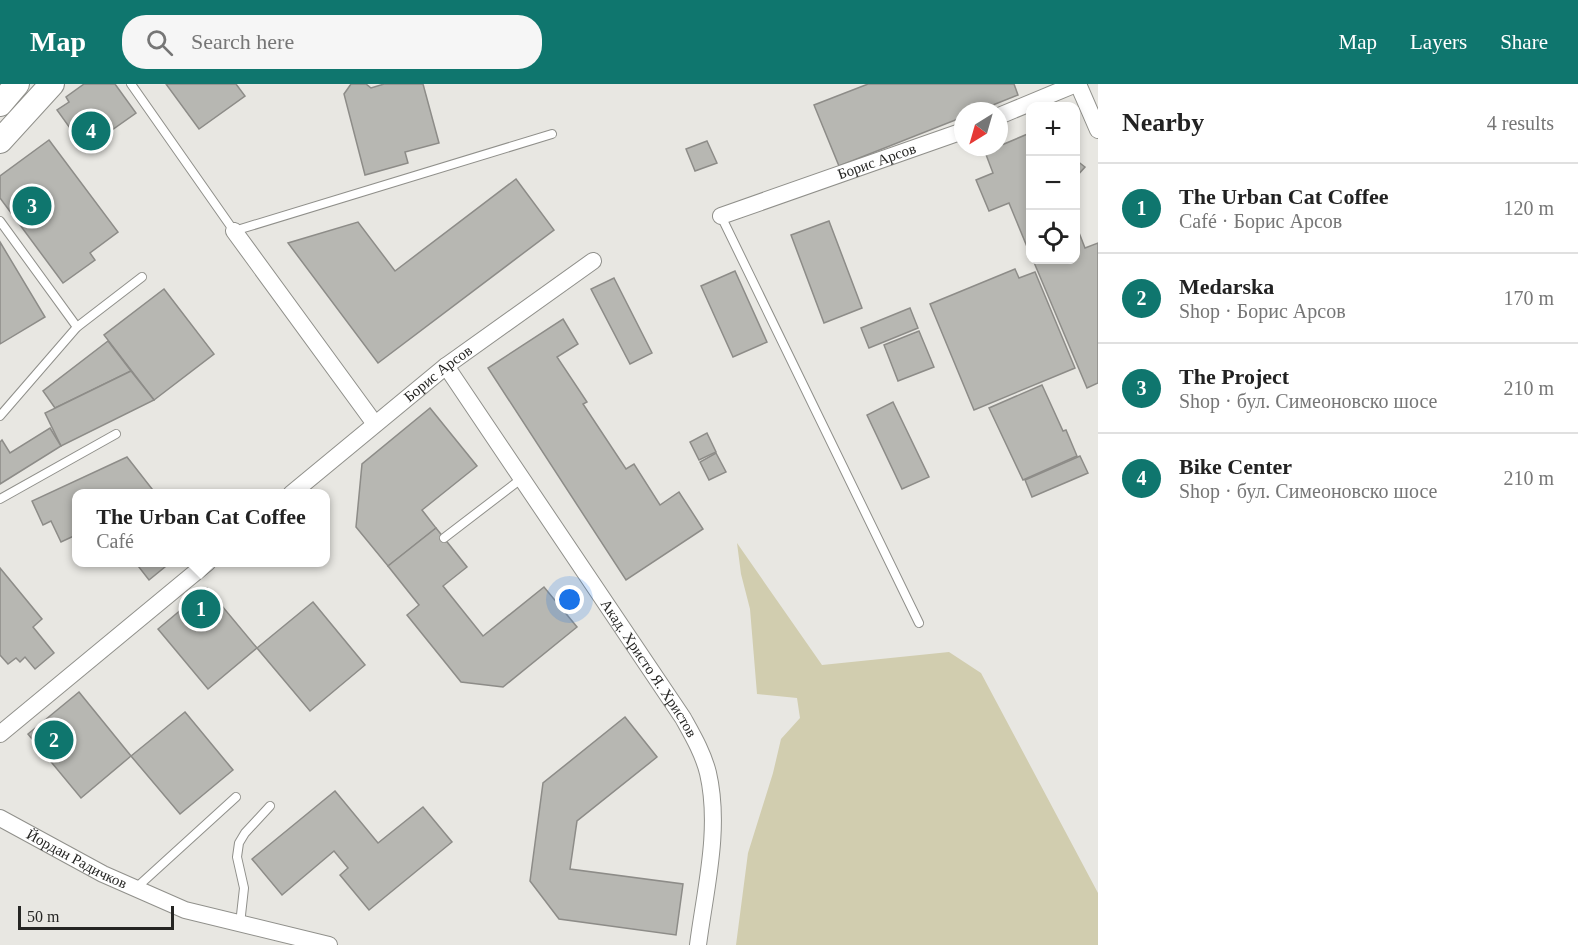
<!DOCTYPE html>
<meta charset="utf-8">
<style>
body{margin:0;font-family:Georgia,serif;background:#f6f6f6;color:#222}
.controls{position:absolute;right:18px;top:18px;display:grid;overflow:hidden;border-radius:12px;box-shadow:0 3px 9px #0003}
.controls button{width:54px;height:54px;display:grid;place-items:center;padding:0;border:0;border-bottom:2px solid #e0e0e0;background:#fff;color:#222;font:30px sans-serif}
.compass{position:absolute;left:954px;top:18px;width:54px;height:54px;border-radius:50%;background:#fff;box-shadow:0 3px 9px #0003;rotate:217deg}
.scale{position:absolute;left:18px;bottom:15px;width:156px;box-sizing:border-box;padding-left:6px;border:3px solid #252523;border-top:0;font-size:16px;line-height:21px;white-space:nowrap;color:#252523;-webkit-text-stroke:4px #e8e7e2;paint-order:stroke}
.you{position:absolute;left:570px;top:516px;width:21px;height:21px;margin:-15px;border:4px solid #fff;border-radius:50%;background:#1a73e8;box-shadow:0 0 0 9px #1a73e833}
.badge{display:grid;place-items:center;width:39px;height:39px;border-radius:50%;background:#0f766e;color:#fff;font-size:20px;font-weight:700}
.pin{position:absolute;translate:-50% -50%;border:3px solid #fff;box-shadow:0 2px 6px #0006}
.popup{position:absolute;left:72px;top:405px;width:258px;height:78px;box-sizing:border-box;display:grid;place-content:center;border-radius:12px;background:#fff;filter:drop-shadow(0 2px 4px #0005);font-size:20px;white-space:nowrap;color:#767676}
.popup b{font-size:22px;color:#222}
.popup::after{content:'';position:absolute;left:50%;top:100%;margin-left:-12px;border:12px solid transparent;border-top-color:#fff}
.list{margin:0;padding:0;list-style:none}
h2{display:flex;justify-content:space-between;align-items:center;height:78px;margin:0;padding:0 24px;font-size:26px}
h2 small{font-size:20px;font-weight:400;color:#767676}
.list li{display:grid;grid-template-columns:39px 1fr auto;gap:18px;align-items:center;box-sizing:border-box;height:90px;padding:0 24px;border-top:2px solid #e0e0e0}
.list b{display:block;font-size:22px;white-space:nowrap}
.list p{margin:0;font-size:20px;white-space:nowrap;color:#767676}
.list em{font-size:20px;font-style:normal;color:#767676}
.icon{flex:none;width:33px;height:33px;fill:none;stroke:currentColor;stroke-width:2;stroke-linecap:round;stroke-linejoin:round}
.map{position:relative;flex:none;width:1098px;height:861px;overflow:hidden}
header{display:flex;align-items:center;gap:36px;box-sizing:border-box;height:84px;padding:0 30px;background:#0f766e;color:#fff}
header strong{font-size:28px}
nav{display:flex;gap:33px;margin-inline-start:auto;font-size:21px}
.search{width:420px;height:54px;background:#f6f6f6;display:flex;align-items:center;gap:15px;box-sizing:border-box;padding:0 21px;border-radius:24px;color:#767676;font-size:22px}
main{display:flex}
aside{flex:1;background:#fff}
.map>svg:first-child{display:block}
.green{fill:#d1cdaf}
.building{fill:#b7b7b2;stroke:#8d8c88;stroke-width:1.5}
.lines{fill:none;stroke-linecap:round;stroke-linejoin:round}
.lane-casing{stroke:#90908b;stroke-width:10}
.street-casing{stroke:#90908b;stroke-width:18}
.secondary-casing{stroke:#90908b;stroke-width:26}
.lane{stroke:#fff;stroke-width:8}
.street{stroke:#fff;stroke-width:16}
.secondary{stroke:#fff;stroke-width:24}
.labels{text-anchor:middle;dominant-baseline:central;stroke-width:6;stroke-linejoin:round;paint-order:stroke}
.street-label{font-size:15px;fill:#252523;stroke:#e8e7e2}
</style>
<header>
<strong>Map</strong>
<div class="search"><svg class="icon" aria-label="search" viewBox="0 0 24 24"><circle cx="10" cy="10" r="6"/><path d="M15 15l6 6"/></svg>Search here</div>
<nav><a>Map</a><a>Layers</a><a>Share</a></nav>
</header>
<main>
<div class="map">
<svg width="1098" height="861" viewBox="0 0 1098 861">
<rect width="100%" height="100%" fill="#e8e7e2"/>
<path class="green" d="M737 459 822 581 949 568 981 589 1098 809V861H736L748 769 773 689 781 655 800 634 797 614 757 610 750 525 741 490Z"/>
<g class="building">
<path d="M84 0H115L136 29 85 65 57 26 69 18 66 13Z"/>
<path d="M166 0H236L245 12 199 45Z"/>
<path d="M351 0H366L371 4 384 0H423L439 59 405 68 408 79 365 91 344 10Z"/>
<path d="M868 0H1014L1018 11 978 27H963V33L839 82 814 21Z"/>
<path d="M1030 49V170L1009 119 989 127 976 96 993 89 985 68Z"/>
<path d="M49 56 118 148 90 169 95 176 63 199 0 114V92Z"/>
<path d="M707 57 717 79 695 87 686 65Z"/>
<path d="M1076 76 1085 83 1076 93Z"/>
<path d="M516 95 554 146 378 279 288 159 358 138 395 187Z"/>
<path d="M829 137 862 224 824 239 791 151Z"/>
<path d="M1076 141 1085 164 1098 159V299L1087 304 1033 176H1076Z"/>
<path d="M0 158 45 233 0 260Z"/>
<path d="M1015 185 1019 194 1035 188 1075 284 974 326 930 220Z"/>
<path d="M735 187 767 258 733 273 701 202Z"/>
<path d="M614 194 652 269 630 280 591 205Z"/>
<path d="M164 205 214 270 154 316 104 251Z"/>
<path d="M910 224 918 244 869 264 861 244Z"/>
<path d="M563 235 578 260 557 273 587 318 583 320 626 385 634 380 660 421 679 408 703 445 626 496 488 284Z"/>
<path d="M919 247 934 283 898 297 884 261Z"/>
<path d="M108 257 131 287 55 324 43 307Z"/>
<path d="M131 287 154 316 61 362 45 329Z"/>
<path d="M1042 301 1063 347 1066 346 1077 372 1023 396 989 324Z"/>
<path d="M893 318 929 393 902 405 867 331Z"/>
<path d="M430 324 477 382 422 426 436 444 388 482 356 443 362 380Z"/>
<path d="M50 344 61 362 0 400V358L2 356 10 369Z"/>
<path d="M707 349 716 368 699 376 690 358Z"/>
<path d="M716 369 726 388 709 396 700 378Z"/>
<path d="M1080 372 1088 389 1032 413 1025 396Z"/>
<path d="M127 373 156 410H76V451L61 458 51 437 43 441 32 417Z"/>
<path d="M436 444 467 483 443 502 483 552 544 503 577 543 503 603 461 598 407 531 419 521 388 482Z"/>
<path d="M135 478H171L149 496Z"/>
<path d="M0 484 42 535 33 543 54 569 35 585 25 573 20 578 16 574 8 580 0 571Z"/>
<path d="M207 504 257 564 208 605 158 545Z"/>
<path d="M313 518 365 581 310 627 257 564Z"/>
<path d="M79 608 131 672 81 714 28 650Z"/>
<path d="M185 628 233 686 180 730 131 672Z"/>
<path d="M625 633 657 673 577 737 570 785 683 800 676 851 559 835 530 797 543 699Z"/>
<path d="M335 707 378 759 423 723 452 758 369 826 340 791 348 784 334 767 282 811 252 775Z"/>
</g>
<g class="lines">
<g class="lane-casing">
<g id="lane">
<path d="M131 0 234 147 552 50"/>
<path d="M721 132 919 539"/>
<path d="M0 137 77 243"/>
<path d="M0 332 77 243 142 193"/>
<path d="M0 415 116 350"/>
<path d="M444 454 521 395"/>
<path d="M136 804 236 713"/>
<path d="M240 840 244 804 237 773 239 759 245 749 270 722"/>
</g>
</g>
<g class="street-casing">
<g id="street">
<path d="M1078 0 1098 46"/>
<path d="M999 32 1076 0"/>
<path id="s1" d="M721 132 963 47"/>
<path d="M234 147 375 340"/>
<path id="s2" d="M446 282 683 634C693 652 703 669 708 689 721 745 705 806 698 861"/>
<path id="s3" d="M291 410 446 282 593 177"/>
<path d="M0 650 208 478"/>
<path id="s4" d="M0 734 103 790 185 826 329 861"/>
</g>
</g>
<g class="secondary-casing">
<g id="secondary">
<path d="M0 20 17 0"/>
<path d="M0 57 52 0"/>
</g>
</g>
<use href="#lane" class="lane"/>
<use href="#street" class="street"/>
<use href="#secondary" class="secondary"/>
</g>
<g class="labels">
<g class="street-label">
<text stroke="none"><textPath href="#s1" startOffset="165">Борис Арсов</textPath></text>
<text stroke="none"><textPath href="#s3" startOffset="190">Борис Арсов</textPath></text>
<text stroke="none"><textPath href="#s2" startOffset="364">Акад. Христо Я. Христов</textPath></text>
<text stroke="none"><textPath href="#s4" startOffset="87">Йордан Радичков</textPath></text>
</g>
</g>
</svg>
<div class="controls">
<button>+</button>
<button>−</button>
<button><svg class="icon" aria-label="locate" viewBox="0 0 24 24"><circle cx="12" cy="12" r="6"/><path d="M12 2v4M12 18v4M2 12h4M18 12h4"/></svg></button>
</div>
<svg class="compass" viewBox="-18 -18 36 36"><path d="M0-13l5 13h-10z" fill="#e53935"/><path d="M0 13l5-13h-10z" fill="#767676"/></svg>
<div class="scale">50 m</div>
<div class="you"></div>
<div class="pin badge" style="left:201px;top:525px">1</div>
<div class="popup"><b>The Urban Cat Coffee</b>Café</div>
<div class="pin badge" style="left:54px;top:656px">2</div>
<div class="pin badge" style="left:32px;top:122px">3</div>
<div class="pin badge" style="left:91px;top:47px">4</div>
</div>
<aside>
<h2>Nearby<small>4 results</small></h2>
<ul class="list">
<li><span class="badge">1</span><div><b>The Urban Cat Coffee</b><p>Café · Борис Арсов</p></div><em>120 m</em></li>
<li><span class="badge">2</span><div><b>Medarska</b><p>Shop · Борис Арсов</p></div><em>170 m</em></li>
<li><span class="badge">3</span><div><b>The Project</b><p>Shop · бул. Симеоновско шосе</p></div><em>210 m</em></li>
<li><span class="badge">4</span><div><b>Bike Center</b><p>Shop · бул. Симеоновско шосе</p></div><em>210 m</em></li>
</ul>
</aside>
</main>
